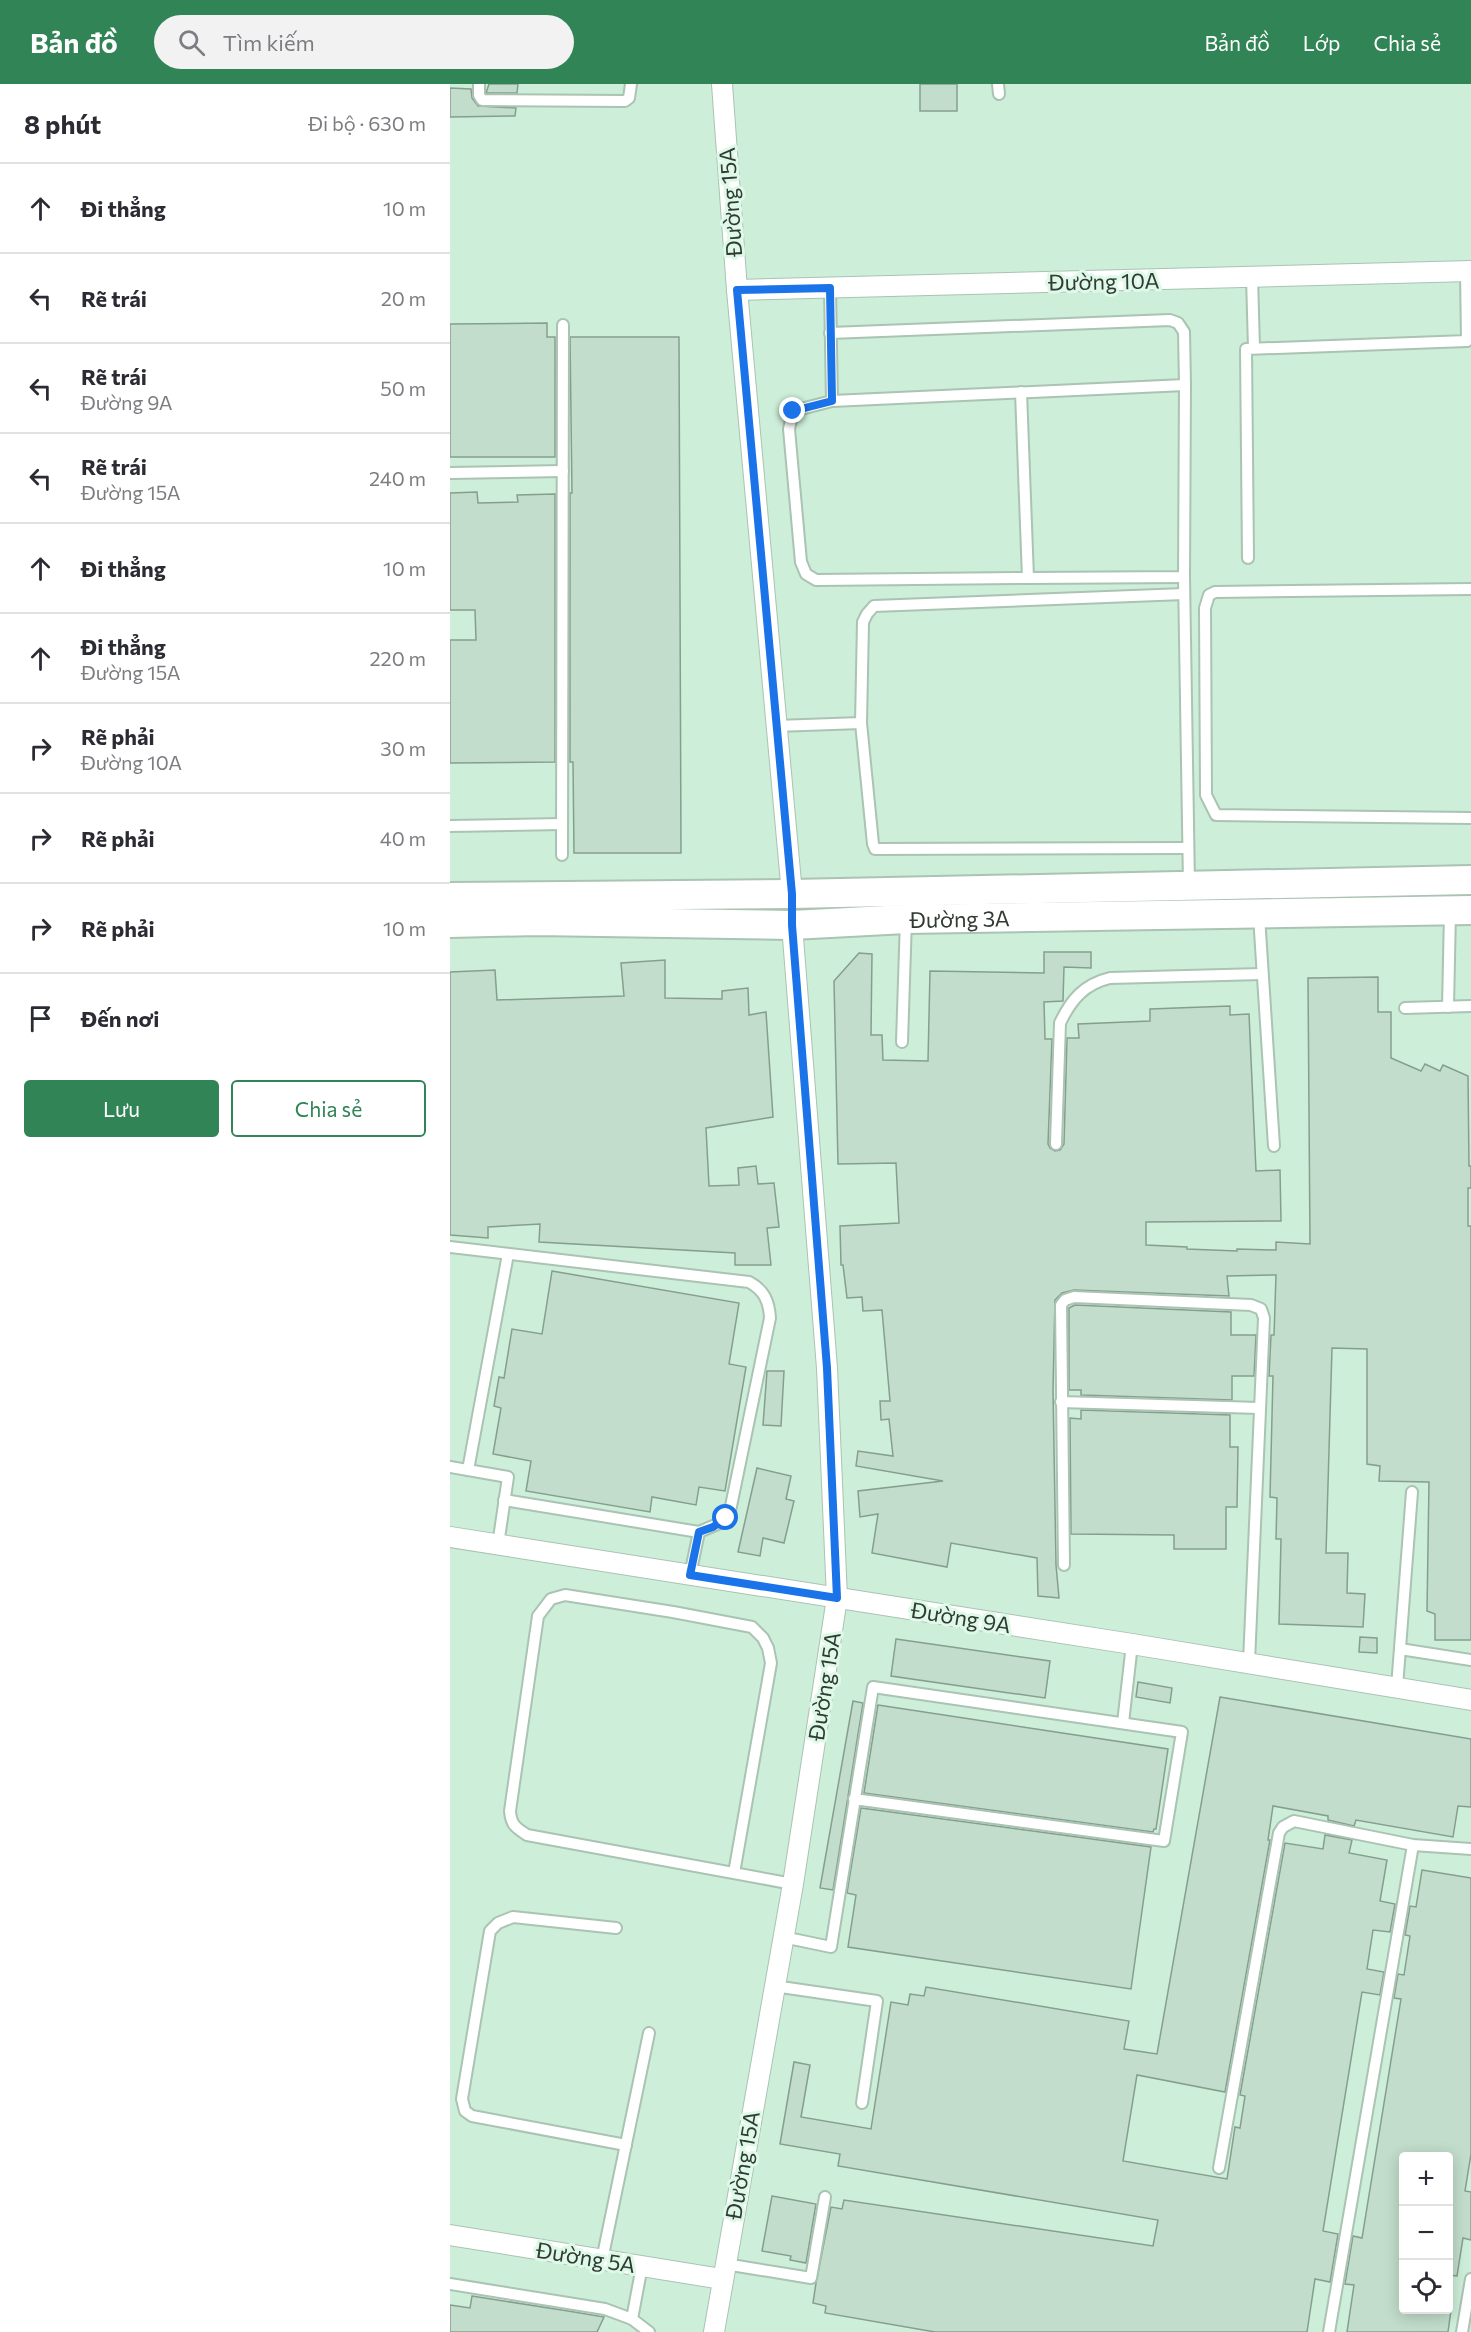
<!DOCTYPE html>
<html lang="vi">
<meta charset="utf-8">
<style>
body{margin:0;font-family:Commissioner,sans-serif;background:#f2f2f3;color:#2b2b33}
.controls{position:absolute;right:18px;bottom:18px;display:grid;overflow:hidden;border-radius:6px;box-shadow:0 3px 15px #0003}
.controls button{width:54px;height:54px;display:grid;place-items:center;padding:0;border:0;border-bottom:2px solid #e1e1e2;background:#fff;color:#2b2b33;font:30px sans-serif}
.stop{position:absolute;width:18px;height:18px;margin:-14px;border:4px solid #1a73e8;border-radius:50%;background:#fff}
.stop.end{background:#1a73e8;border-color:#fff;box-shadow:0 2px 6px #0008}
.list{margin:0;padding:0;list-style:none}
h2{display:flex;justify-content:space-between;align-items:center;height:78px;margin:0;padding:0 24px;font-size:26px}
h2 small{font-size:20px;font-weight:400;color:#7c7c81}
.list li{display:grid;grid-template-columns:39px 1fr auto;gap:18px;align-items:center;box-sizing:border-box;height:90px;padding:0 24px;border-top:2px solid #e1e1e2}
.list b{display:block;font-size:22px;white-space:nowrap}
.list p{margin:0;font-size:20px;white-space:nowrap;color:#7c7c81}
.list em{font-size:20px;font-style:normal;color:#7c7c81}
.actions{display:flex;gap:12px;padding:18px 24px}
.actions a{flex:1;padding:14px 0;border:2px solid #308456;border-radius:6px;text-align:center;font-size:21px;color:#308456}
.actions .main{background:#308456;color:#fff}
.icon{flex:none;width:33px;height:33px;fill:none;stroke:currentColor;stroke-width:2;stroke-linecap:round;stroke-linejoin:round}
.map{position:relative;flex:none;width:1021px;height:2248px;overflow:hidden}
header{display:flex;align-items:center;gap:36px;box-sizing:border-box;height:84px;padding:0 30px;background:#308456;color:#fff}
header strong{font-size:28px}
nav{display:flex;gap:33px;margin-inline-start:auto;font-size:21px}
.search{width:420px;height:54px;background:#f2f2f3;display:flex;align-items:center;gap:15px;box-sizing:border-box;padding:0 21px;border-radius:33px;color:#7c7c81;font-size:22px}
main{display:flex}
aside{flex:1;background:#fff}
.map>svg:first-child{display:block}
.built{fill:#cdeed8;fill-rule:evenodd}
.building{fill:#c2ddcb;stroke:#869e8e;stroke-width:1.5}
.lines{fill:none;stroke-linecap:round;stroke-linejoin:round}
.lane-casing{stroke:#aac3b2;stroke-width:14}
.street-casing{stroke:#aac3b2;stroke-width:22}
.secondary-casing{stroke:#aac3b2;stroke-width:32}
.lane{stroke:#fff;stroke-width:10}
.street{stroke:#fff;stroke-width:20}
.secondary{stroke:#fff;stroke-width:28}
.route{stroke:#1a73e8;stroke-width:8}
.labels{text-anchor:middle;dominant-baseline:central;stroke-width:6;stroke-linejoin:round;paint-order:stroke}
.street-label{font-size:22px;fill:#313b34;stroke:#def9e7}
</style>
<header>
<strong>Bản đồ</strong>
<div class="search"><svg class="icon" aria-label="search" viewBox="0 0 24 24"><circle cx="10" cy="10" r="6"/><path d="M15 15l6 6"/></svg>Tìm kiếm</div>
<nav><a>Bản đồ</a><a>Lớp</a><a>Chia sẻ</a></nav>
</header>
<main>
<aside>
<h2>8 phút<small>Đi bộ · 630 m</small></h2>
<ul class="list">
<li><svg class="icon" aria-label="ahead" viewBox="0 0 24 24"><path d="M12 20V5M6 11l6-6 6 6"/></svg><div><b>Đi thẳng</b></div><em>10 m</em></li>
<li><svg class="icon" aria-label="left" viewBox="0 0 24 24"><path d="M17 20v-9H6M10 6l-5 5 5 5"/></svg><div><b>Rẽ trái</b></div><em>20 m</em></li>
<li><svg class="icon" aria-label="left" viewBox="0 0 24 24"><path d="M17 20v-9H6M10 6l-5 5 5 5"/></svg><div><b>Rẽ trái</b><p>Đường 9A</p></div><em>50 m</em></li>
<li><svg class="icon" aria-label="left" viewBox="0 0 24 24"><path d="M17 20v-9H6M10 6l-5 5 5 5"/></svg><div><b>Rẽ trái</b><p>Đường 15A</p></div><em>240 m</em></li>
<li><svg class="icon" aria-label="ahead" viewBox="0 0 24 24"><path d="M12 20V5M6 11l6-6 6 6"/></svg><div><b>Đi thẳng</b></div><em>10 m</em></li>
<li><svg class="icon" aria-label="ahead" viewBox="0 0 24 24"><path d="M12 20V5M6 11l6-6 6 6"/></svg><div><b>Đi thẳng</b><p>Đường 15A</p></div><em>220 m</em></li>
<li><svg class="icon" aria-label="right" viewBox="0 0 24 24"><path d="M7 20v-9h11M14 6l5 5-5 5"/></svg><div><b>Rẽ phải</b><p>Đường 10A</p></div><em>30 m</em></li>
<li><svg class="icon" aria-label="right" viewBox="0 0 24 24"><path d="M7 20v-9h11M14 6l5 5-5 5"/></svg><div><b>Rẽ phải</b></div><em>40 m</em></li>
<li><svg class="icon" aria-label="right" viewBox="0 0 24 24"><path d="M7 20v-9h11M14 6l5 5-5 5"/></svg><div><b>Rẽ phải</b></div><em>10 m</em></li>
<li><svg class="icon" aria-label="arrive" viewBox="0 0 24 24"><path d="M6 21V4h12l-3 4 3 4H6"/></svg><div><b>Đến nơi</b></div></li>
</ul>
<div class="actions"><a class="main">Lưu</a><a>Chia sẻ</a></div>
</aside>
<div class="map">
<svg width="1021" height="2248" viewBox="0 0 1021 2248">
<rect width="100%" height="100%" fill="#def9e7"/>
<path class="built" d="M0 0H1021V2248H0ZM954 2072H998V2226H954Z"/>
<g class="building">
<path d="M39 0H68L67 9H36Z"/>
<rect x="470" y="0" width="37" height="27"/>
<path d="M0 4 21 5 22 14 28 22 66 24 65 32 0 33Z"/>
<path d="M97 239V253H105V373H0V240Z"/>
<path d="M120 253H229L231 769H124L123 678H120V409H122Z"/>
<path d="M27 408 28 419 68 418 67 411 105 410V678L0 679V556H26L25 526H0V409Z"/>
<path d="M594 868H641V884L614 883 613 917 594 918 595 955H602L598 1060 600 1064 605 1067 610 1066 614 1060 617 954H629L628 940 700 937V925L780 922V931L799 930 806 1087 830 1086 831 1137 696 1138V1161L737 1163V1165L787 1167V1165L826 1166V1158L860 1160 858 894 928 893V928H941V974L971 987 975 980 990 987 993 981 1018 992 1019 1082H1021V1104H1018V1142H1021V1556H985V1530L977 1527 979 1398 929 1397 930 1382 917 1380V1265L882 1264 876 1469H898L897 1509 915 1510 913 1543 829 1540 831 1455H826L827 1414 820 1413 823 1292H819L821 1251H824L826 1191 777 1192 779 1212 624 1206 612 1209 605 1216 603 1306 606 1481 609 1514 588 1512 587 1474 501 1459 497 1483 422 1469 428 1430 410 1433 408 1407 493 1397 406 1382 408 1367 443 1372 439 1335 431 1336 430 1317H440L432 1226 413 1227 412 1213 397 1214 393 1181H391L390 1142 449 1139 446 1079 388 1080 384 897 409 869 422 870 421 951H432L433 976 478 977 480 887 594 889Z"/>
<path d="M215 876V914L272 915V907L298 904 299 931 316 928 323 1033 256 1044 259 1102 289 1101 288 1084 306 1082 308 1100 324 1099 329 1143 317 1144 321 1181H285V1169L89 1158 90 1140 38 1143V1154L0 1151V888L45 886 47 916 174 912 171 879Z"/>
<path d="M102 1187 289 1219 279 1280 296 1283 275 1407 249 1403 246 1421 202 1413 200 1428 76 1407 81 1377 43 1370 51 1324 44 1322 49 1293 54 1294 62 1245 92 1250Z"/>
<path d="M625 1221 781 1228V1251H806L804 1292H782V1316L631 1311V1306H619V1224Z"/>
<path d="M317 1287H334L331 1342 313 1341Z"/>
<path d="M631 1326 780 1331V1363H788L787 1423H776V1465H724V1451L621 1450 620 1334 631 1335Z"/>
<path d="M307 1384 341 1392 336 1415 344 1417 334 1459 313 1454 310 1472 288 1468Z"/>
<path d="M910 1553 927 1554V1569L909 1568Z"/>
<path d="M446 1555 600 1577 595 1614 441 1592Z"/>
<path d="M688 1598 722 1604 720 1619 686 1613Z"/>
<path d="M770 1613 1021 1655V1723L1008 1722 1003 1753 906 1736 904 1742 878 1736V1732L823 1722 818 1756H820L775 2008 687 1991 673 2077 777 2095 785 2043 790 2044 795 2012 790 2011 835 1759 873 1765 875 1751 902 1756 899 1769 937 1776 930 1817 945 1820 940 1848 923 1846 917 1885 934 1888 930 1911 912 1908 873 2147 888 2150 880 2198 865 2195 857 2248H485L375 2229 376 2222 363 2219 366 2199 381 2123 392 2125 394 2116 703 2162 708 2136 388 2082 390 2070 330 2060 344 1978 360 1981 351 2033 421 2045 441 1918 458 1921 460 1910 474 1912 476 1903 679 1937 674 1965 707 1970Z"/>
<path d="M403 1617 413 1619 383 1806 370 1804Z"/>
<path d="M428 1621 718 1665 706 1745H704L703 1748 414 1709Z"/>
<path d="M411 1724 701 1763 681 1905 398 1863 406 1811 397 1809Z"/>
<path d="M972 1786 1021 1794V2070L1015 2107 1021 2108V2156L1013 2154 1007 2192 999 2191V2073H954V2226H1001L998 2248H897L904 2201 895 2200 903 2152 912 2154 951 1915 944 1914 948 1890 954 1891 960 1852 955 1851 960 1822 966 1823Z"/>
<path d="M322 2112 366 2120 356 2179 340 2176 341 2172 312 2167Z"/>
<path d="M22 2212 118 2227 154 2233 147 2248H0V2221L20 2224Z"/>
</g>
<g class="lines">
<g class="lane-casing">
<g id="lane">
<path d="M29 0V11L32 16 175 17 179 14 181 0"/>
<path d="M548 0 549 10"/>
<path d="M802 193 804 264"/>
<path d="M380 204 382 317"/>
<path d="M380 249 720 236 728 239 734 248 735 301 382 317 343 327 339 345 351 478 356 490 366 496 578 494"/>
<path d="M571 308 578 494 734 493 735 301"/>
<path d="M0 389 113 387"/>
<path d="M798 474 796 265 1017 257 1016 188"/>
<path d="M734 493 739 801"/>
<path d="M1021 505 765 508 759 511 755 524 756 711 766 731 1021 734"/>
<path d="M411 639 423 760 425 765 738 764"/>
<path d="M326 642 411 639 413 538 417 530 424 522 734 510"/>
<path d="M0 742 112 740"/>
<path d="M112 771 113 241"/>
<path d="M809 832 824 1062"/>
<path d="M998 923 1000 827"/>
<path d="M955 924 1021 922"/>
<path d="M452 958 456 835"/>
<path d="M606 1060 610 939C621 916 634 900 660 894L812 890"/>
<path d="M0 1163 299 1198C314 1206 319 1217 320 1234L280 1427 270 1439 249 1448 240 1491"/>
<path d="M611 1318 809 1324"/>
<path d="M0 1383 58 1393 48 1461"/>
<path d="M18 1386 58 1170"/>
<path d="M54 1416 249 1448"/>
<path d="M614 1481 611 1221 615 1216 624 1213 801 1221 811 1225 814 1234 799 1578"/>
<path d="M950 1565 1021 1576"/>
<path d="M947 1603 962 1408"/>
<path d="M673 1639 682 1560"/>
<path d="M284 1789 321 1579 318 1564 313 1554 302 1543 223 1528 115 1511 101 1515 88 1532 60 1727C61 1741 66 1744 77 1751L343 1800"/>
<path d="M166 1844 63 1833 48 1839 40 1847 12 2015 15 2027 22 2032 176 2061"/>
<path d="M333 1853 381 1863 423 1603 732 1648 714 1757 404 1715"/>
<path d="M324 1902 427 1917 412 2019"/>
<path d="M769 2084 829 1749 833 1743 844 1737 963 1761 1021 1765"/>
<path d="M152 2176 199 1949"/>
<path d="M275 2180 361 2194 375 2113"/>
<path d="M0 2200 155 2225 182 2235 199 2248"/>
<path d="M182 2235 192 2182"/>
<path d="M879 2248 963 1761"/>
<path d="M1012 2248 1021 2195"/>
</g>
</g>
<g class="street-casing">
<g id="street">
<path d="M272 0 287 206 342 810"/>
<path d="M287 206 1021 187"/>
<path d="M0 1453 682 1560 1021 1616"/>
<path d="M0 2151 272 2195"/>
<path d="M264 2248 343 1800 387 1514 377 1284 342 841"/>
</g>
</g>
<g class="secondary-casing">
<g id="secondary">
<path d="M0 813 342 810 1021 796"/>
<path id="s1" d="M0 839 86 837 342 841 456 835 1021 826"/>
</g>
</g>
<use href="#lane" class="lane"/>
<use href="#street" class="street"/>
<use href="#secondary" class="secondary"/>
</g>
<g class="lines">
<path class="route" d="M276 1434 263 1443 249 1448 240 1491 387 1514 377 1284 342 841V810L287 206 380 204 382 317 343 327"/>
</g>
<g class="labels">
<g class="street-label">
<text transform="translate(280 118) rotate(-94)">Đường 15A</text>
<text transform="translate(654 197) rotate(-1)">Đường 10A</text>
<text stroke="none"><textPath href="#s1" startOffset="510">Đường 3A</textPath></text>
<text transform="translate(511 1533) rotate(9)">Đường 9A</text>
<text transform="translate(374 1602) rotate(-81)">Đường 15A</text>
<text transform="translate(292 2081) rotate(-80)">Đường 15A</text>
<text transform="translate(136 2173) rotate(9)">Đường 5A</text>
</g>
</g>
</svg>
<div class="controls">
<button>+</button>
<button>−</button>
<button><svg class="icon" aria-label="locate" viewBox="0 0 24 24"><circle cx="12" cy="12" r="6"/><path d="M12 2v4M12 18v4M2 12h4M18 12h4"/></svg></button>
</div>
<div class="stop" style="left:276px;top:1434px"></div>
<div class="stop end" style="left:343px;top:327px"></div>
</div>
</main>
